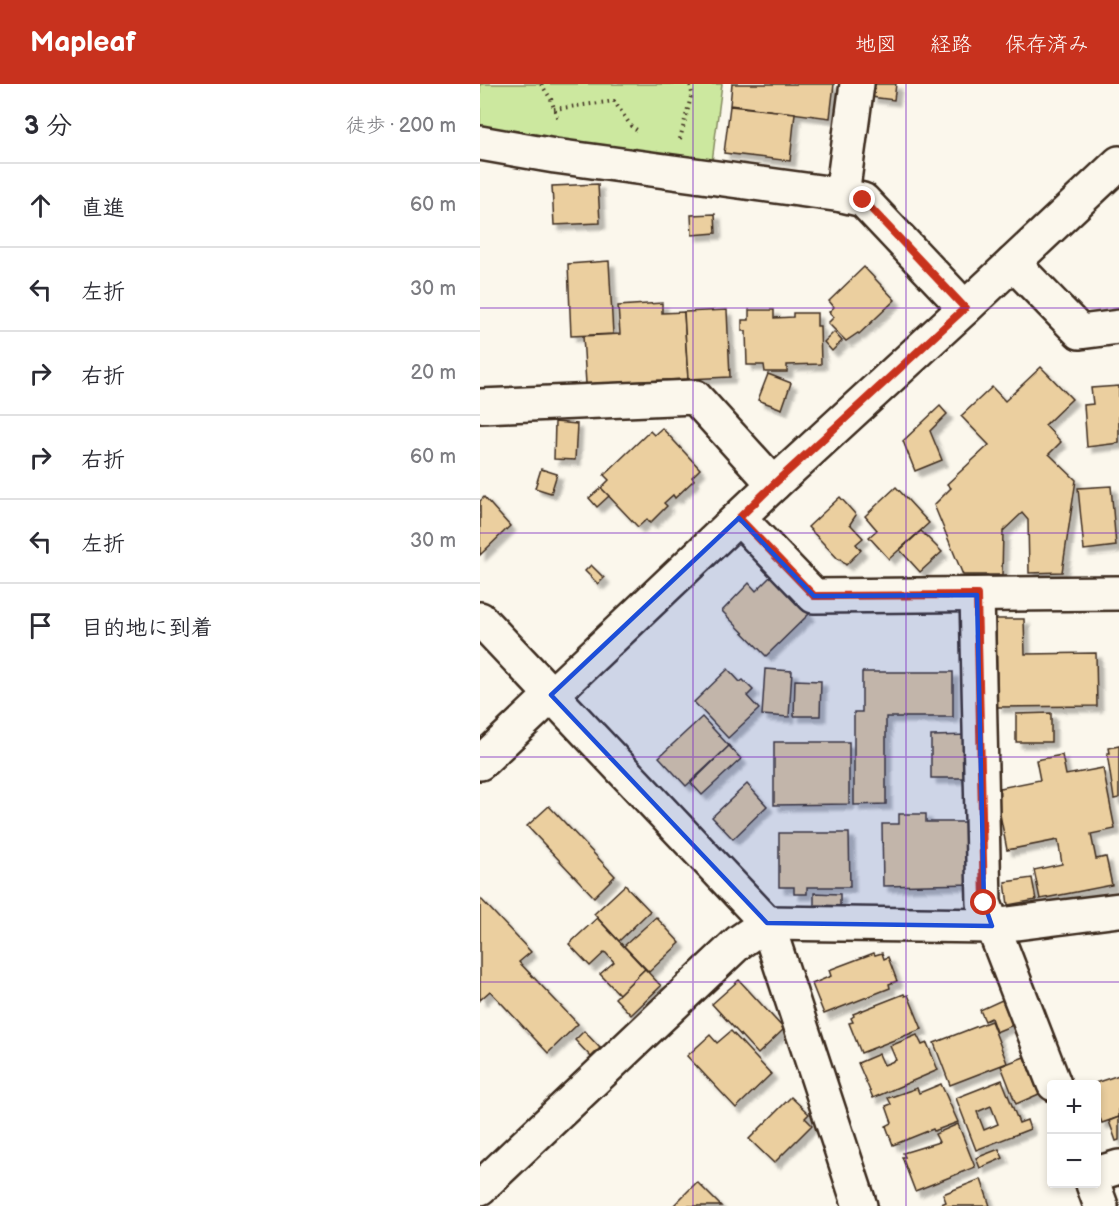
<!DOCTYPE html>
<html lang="ja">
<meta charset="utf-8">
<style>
body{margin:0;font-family:"Balsamiq Sans","Klee One",sans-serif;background:#f7f7f7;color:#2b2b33}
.controls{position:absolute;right:18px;bottom:18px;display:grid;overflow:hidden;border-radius:6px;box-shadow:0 3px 9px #0003}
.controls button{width:54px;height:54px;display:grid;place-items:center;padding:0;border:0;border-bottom:2px solid #e1e1e2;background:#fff;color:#2b2b33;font:30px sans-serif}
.stop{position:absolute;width:18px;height:18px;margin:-14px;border:4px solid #c8321e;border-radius:50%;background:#fff}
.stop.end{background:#c8321e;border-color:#fff;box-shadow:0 2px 6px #0008}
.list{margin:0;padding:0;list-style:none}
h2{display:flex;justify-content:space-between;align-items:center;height:78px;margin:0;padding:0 24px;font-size:26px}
h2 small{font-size:20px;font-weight:400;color:#7c7c81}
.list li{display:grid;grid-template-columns:39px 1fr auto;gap:18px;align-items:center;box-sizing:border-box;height:84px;padding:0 24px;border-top:2px solid #e1e1e2}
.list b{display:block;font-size:22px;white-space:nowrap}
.list em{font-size:20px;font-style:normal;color:#7c7c81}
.icon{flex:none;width:33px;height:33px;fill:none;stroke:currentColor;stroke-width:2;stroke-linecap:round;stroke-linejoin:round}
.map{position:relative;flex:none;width:639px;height:1122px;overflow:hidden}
header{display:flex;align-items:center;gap:36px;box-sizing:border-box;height:84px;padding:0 30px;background:#c8321e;color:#fff}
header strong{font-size:28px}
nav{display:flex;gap:33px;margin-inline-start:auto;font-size:21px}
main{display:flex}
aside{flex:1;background:#fff}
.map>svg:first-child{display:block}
.green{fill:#cce89f;stroke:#84895e;stroke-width:1.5}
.building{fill:#ebcf9f;stroke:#3b2a1e;stroke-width:1.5;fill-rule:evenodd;filter:url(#shadow)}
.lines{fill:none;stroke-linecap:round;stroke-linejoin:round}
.minor-casing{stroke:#3b2a1e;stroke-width:38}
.tertiary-casing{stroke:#3b2a1e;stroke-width:38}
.path{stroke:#3b2a1e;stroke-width:4;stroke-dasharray:1.5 4.5;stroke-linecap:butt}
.minor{stroke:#fbf7ec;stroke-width:33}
.tertiary{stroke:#fbf7ec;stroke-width:33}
.route{stroke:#c8321e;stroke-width:8}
.marked{fill:#1d4ed8;fill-opacity:0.2;stroke:#1d4ed8;stroke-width:4.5;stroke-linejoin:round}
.grid{fill:none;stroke:#7b2cbf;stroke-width:1.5;stroke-opacity:0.55}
</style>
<header>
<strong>Mapleaf</strong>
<nav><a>地図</a><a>経路</a><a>保存済み</a></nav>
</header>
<main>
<aside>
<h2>3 分<small>徒歩 · 200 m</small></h2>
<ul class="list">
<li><svg class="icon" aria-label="ahead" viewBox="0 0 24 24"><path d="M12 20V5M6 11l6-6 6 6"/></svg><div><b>直進</b></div><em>60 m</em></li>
<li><svg class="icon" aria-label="left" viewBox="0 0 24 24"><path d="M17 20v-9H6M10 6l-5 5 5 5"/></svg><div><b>左折</b></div><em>30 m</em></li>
<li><svg class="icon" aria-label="right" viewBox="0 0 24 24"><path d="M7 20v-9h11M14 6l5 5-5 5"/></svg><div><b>右折</b></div><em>20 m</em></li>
<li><svg class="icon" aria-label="right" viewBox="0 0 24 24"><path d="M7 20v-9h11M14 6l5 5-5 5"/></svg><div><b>右折</b></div><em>60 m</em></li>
<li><svg class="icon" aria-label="left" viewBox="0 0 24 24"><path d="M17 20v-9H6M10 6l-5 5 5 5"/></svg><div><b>左折</b></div><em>30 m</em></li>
<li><svg class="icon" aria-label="arrive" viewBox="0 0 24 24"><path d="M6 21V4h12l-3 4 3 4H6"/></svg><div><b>目的地に到着</b></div></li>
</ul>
</aside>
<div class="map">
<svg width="639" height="1122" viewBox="0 0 639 1122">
<defs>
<filter id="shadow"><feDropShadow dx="5.5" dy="5.5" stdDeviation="1.5" flood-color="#0004"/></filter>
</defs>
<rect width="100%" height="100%" fill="#fbf7ec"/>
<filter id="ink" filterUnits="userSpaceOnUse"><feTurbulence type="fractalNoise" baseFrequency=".0167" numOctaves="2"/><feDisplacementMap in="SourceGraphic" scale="12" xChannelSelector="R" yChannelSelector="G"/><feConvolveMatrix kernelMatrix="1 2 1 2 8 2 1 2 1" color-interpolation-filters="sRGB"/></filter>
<g filter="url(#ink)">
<path class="green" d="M0 0H242L232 78 0 44Z"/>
<g class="building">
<path d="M252 0H354L350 34 250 21Z"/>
<path d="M392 0H416L414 16 391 13Z"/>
<path d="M250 22 315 29 310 77 244 69Z"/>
<path d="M118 100 120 139 74 141 72 102Z"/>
<path d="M235 130 236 149 212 151 211 131Z"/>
<path d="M129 177 133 250 91 252 88 180Z"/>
<path d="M384 183 415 216 379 250 378 249 366 257 348 239 354 233 349 228 354 223 349 217Z"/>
<path d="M182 219V229L204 228 208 295 106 300 103 252 140 250 138 222Z"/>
<path d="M247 226 250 293 208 295 204 228Z"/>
<path d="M269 226H294V234L313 233V229H337V242H340L341 280 307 281V288H285L284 281H267L266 247H262V236H269Z"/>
<path d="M354 248 362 257 352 267 344 258Z"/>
<path d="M561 283 592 315 565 341 581 358 569 370 596 396 582 488 549 489 548 436 542 429 523 447 522 491H483L454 421 471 404 467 400 509 361 481 332 512 303 525 317Z"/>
<path d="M288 290 311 299 302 325 278 316Z"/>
<path d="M639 302V359L607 363 604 321 613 320 611 304Z"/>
<path d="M460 322 467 330 450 347 462 376 435 387 423 357Z"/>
<path d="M75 338 97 340 95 376 74 375Z"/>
<path d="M182 344 220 385 212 393 214 396 195 414 193 411 184 419 187 422 170 439 167 435 158 443 121 404 129 396 124 391 170 347 174 351Z"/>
<path d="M61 385 77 390 71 409 55 404Z"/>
<path d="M631 402 636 462 604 466 598 404Z"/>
<path d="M416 403 449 439 409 475 389 453 397 446 385 432Z"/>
<path d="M121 404 129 412 117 423 109 414Z"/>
<path d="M4 413 30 442 0 471V417Z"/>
<path d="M360 413 376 431 370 440 383 454 376 460 381 466 366 481 360 475 359 476 328 443Z"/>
<path d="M441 447 462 468 440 488 420 466Z"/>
<path d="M111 481 124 494 118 500 105 487Z"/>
<path d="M291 492 329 530 286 572 242 527 269 499 276 507Z"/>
<path d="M516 535H544L545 570 616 569 617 622 517 623Z"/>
<path d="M248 585 260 598 263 596 273 606 267 612 279 625 248 654 214 618Z"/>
<path d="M285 585 312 587 309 633 282 631Z"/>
<path d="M382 588H473V633H406V720L374 721V628H382Z"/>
<path d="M315 596 341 597 340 632H314Z"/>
<path d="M571 629V658H536V630Z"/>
<path d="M222 633 249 662 206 702 179 673Z"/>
<path d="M490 651 491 694H451V652Z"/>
<path d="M294 658H369V720L294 721Z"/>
<path d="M249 662 261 675 222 711 211 699Z"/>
<path d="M639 662V714L634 715 627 669H630L629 664Z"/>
<path d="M582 671 586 691 623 684 635 745 611 750 616 775 626 773 632 801 560 815 554 786 582 780 578 756 527 766 515 705 560 696 556 676Z"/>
<path d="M267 700 287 722 253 755 232 733Z"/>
<path d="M69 722 135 792 114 813 47 742Z"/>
<path d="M419 730H446V738H492L493 800 403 802 402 740H419Z"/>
<path d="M299 749H369L370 803H327V810H314V803H299Z"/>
<path d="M552 794 556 816 528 821 525 798Z"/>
<path d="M145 801 170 827 139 857 114 830Z"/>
<path d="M334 809 360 810V822L334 821Z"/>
<path d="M0 814 51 868 39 878 98 940 68 969 10 907 0 916Z"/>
<path d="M176 833 200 859 169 888 144 862Z"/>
<path d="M117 834 165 885 139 910 120 890 134 878 125 868 110 882 89 860Z"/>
<path d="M394 869 395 871 402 869 404 875 408 873 417 897 409 900 410 904 344 930 332 900 351 892 349 886Z"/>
<path d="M165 885 181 902 151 931 135 914Z"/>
<path d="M259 896 304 945 278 970 232 920Z"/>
<path d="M424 910 425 912 428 911 442 945 381 969 369 939 373 938 371 934 374 932 373 930Z"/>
<path d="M522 916 533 941 516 948 511 934 505 937 500 926Z"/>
<path d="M511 937 527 979 470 1001 454 959Z"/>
<path d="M104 947 120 964 111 973 95 956Z"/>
<path d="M251 947 291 990 256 1024 207 972 230 951 237 959Z"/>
<path d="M437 951 442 961 447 959 458 986 393 1014 378 979 399 970 404 981 416 976 410 962Z"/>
<path d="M544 973 559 1010 536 1020 521 982Z"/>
<path d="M639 991V1033L622 1039 616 1024V1000H612Z"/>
<path d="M522 996 539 1039 547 1036 550 1045 496 1066 476 1014ZM511 1022 518 1040 504 1046 497 1028Z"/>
<path d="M461 1000 478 1038 454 1047 453 1045 413 1061 406 1042 412 1039 406 1022 411 1020 408 1014 437 1004 439 1009Z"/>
<path d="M311 1013 329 1030 325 1034 332 1041 294 1079 269 1055Z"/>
<path d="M639 1033V1056L636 1057 629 1037Z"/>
<path d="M478 1040 495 1083 435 1107 422 1073H425L423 1069 459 1058 455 1050Z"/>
<path d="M519 1065 523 1074 500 1084 496 1074Z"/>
<path d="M501 1095 510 1122H457L466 1118 463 1110Z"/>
<path d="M217 1098 241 1122H193Z"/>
</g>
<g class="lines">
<g class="minor-casing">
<g id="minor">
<path d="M377 0 362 111 383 116 485 224"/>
<path d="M0 59 75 72 362 111"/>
<path d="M533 179 600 248 639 243"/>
<path d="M0 322 215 313 294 400"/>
<path d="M259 434 334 512 639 509"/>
<path d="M497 511 504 819 574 1000"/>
<path d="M0 535 287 839 380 1122"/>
<path d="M616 1090 639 1083"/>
<path d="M613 1100 621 1122"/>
<path d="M0 1104 259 858 287 839 512 842 639 826"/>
</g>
</g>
<g class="tertiary-casing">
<path id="tertiary" d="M0 679 294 400 485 224 639 79"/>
</g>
<g class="path">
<path d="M61 0 71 15 78 36"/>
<path d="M74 25 134 17 151 42 157 46"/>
<path d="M200 55 212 9 210 0"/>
</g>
<use href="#minor" class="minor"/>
<use href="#tertiary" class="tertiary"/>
</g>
</g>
<g class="lines" filter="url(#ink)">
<path class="route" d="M383 116 485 224 294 400 259 434 334 512 497 511 504 819"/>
</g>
<path class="marked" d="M259 434 334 512 497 511 504 819 512 842 287 839 71 611Z"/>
<path class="grid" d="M213 0V1122M426 0V1122M0 224H639M0 449H639M0 673H639M0 898H639"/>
</svg>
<div class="controls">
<button>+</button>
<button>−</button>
</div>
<div class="stop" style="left:504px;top:819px"></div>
<div class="stop end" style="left:383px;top:116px"></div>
</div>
</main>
